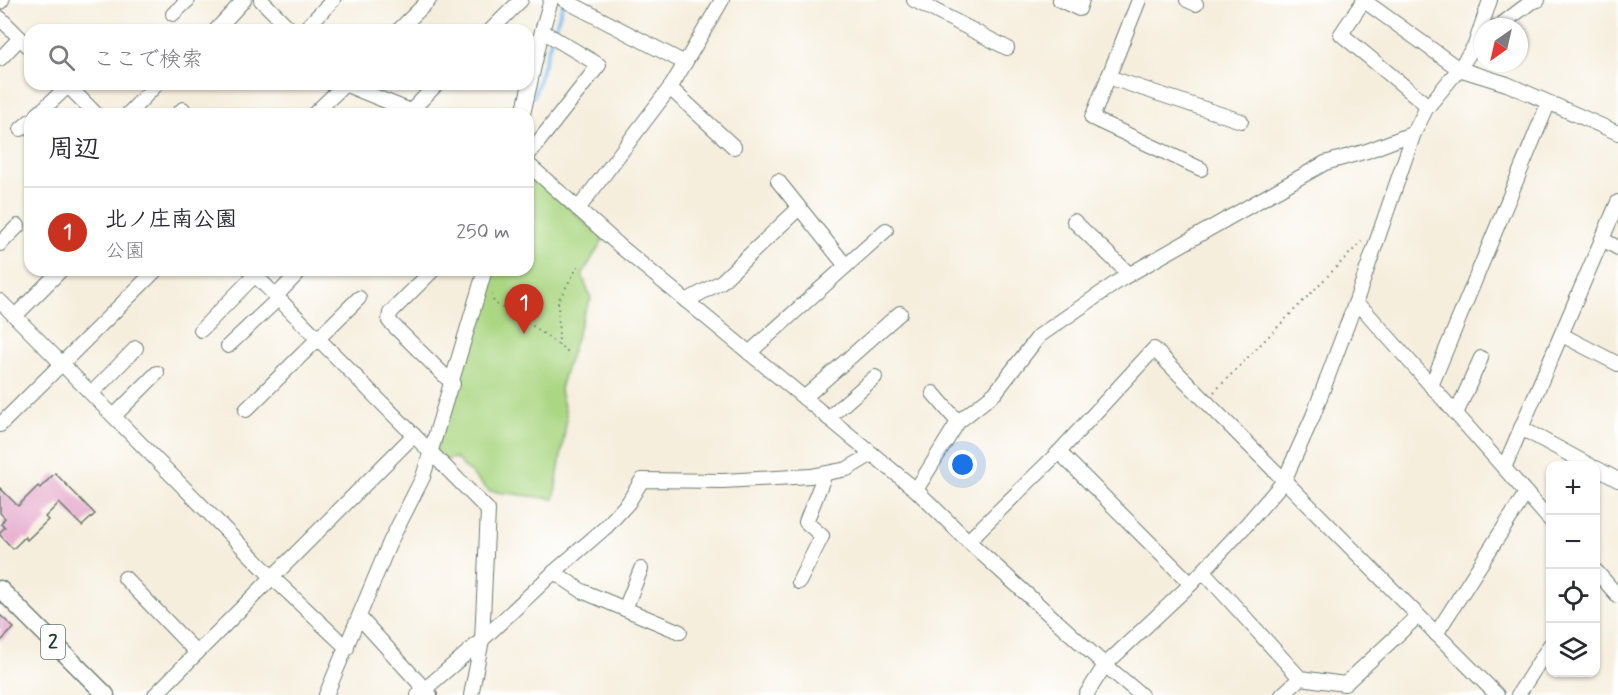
<!DOCTYPE html>
<html lang="ja">
<meta charset="utf-8">
<style>
body{margin:0;font-family:Mynerve,"Klee One",sans-serif;background:#f7f7f7;color:#2b2b33}
.controls{position:absolute;right:18px;bottom:18px;display:grid;overflow:hidden;border-radius:12px;box-shadow:0 2px 4px #0004}
.controls button{width:54px;height:54px;display:grid;place-items:center;padding:0;border:0;border-bottom:2px solid #e1e1e2;background:#fff;color:#2b2b33;font:30px sans-serif}
.compass{position:absolute;left:1474px;top:18px;width:54px;height:54px;border-radius:50%;background:#fff;box-shadow:0 2px 4px #0004;rotate:214deg}
.you{position:absolute;left:963px;top:465px;width:21px;height:21px;margin:-15px;border:4px solid #fff;border-radius:50%;background:#1a73e8;box-shadow:0 0 0 9px #1a73e833}
.badge{display:grid;place-items:center;width:39px;height:39px;border-radius:50%;background:#c8321e;color:#fff;font-size:20px;font-weight:700}
.pin{position:absolute;translate:-50% -50px;filter:drop-shadow(0 2px 3px #0008)}
.pin::after{content:'';position:absolute;top:32px;width:21px;height:18px;background:inherit;clip-path:polygon(0 0,100% 0,50% 100%)}
.list{margin:0;padding:0;list-style:none}
h2{display:flex;justify-content:space-between;align-items:center;height:78px;margin:0;padding:0 24px;font-size:26px}
h2 small{font-size:20px;font-weight:400;color:#7c7c81}
.list li{display:grid;grid-template-columns:39px 1fr auto;gap:18px;align-items:center;box-sizing:border-box;height:90px;padding:0 24px;border-top:2px solid #e1e1e2}
.list b{display:block;font-size:22px;white-space:nowrap}
.list p{margin:0;font-size:20px;white-space:nowrap;color:#7c7c81}
.list em{font-size:20px;font-style:normal;color:#7c7c81}
.icon{flex:none;width:33px;height:33px;fill:none;stroke:currentColor;stroke-width:2;stroke-linecap:round;stroke-linejoin:round}
.map{position:relative;flex:none;width:1618px;height:695px;overflow:hidden}
.search{position:absolute;background:#fff;box-shadow:0 2px 4px #0004;left:24px;top:24px;width:510px;height:66px;display:flex;align-items:center;gap:15px;box-sizing:border-box;padding:0 21px;border-radius:18px;color:#7c7c81;font-size:22px}
.panel{position:absolute;background:#fff;box-shadow:0 2px 4px #0004;left:24px;top:108px;width:510px;height:168px;border-radius:18px}
.map>svg:first-child{display:block}
.green{fill:#abd783;stroke:#658a5c;stroke-width:1.5}
.lines{fill:none;stroke-linecap:round;stroke-linejoin:round}
.stream{stroke:#76bdee;stroke-width:4}
.building{fill:#e7afcf}
.minor-casing{stroke:#6a7b6f;stroke-width:16}
.major-casing{stroke:#6a7b6f;stroke-width:19}
.path{stroke:#6a7b6f;stroke-width:2;stroke-dasharray:1.5 4.5;stroke-linecap:butt}
.minor{stroke:#fff;stroke-width:14}
.major{stroke:#fff;stroke-width:16}
.labels{text-anchor:middle;dominant-baseline:central;stroke-width:4.5;stroke-linejoin:round;paint-order:stroke}
.shield{fill:#fff;stroke:#627771;stroke-width:1.5}
.shield-label{font-size:20px;font-weight:bold;fill:#1f3d34}
</style>
<div class="map">
<svg width="1618" height="695" viewBox="0 0 1618 695">
<rect width="100%" height="100%" fill="#fff"/>
<filter id="ink" filterUnits="userSpaceOnUse"><feTurbulence type="fractalNoise" baseFrequency=".0167" numOctaves="2"/><feDisplacementMap in="SourceGraphic" scale="12" xChannelSelector="R" yChannelSelector="G"/><feConvolveMatrix kernelMatrix="1 2 1 2 8 2 1 2 1" color-interpolation-filters="sRGB"/></filter>
<filter id="wash" filterUnits="userSpaceOnUse"><feTurbulence type="fractalNoise" baseFrequency=".008" numOctaves="4" result="noise"/><feDisplacementMap in="SourceGraphic" scale="24" xChannelSelector="R" yChannelSelector="G"/><feGaussianBlur stdDeviation="1.35" result="paint"/><feColorMatrix in="noise" values="0 0 0 0 0 0 0 0 0 0 0 0 0 0 0 0 0 1.4 0 .05"/><feComposite in="paint" operator="in"/></filter>
<g filter="url(#wash)">
<rect width="100%" height="100%" fill="#f6eedd"/>
<path class="green" d="M528 175H530L604 238 582 275 591 299 584 313 561 385 560 391 567 418 554 499 489 491 455 458 444 461 436 450 491 270H528Z"/>
<g class="lines">
<g class="stream">
<path d="M554 33 563 3"/>
<path d="M534 96 551 40"/>
</g>
</g>
<g id="blocks">
<g class="building">
<path d="M55 473 95 514 82 526 59 503 45 517 48 520 27 540 25 537 13 549 0 535V532L5 527 1 524 5 518 0 513V488L18 506 38 486 40 488Z"/>
<path d="M0 615 14 628 0 642Z"/>
</g>
</g>
</g>
<g filter="url(#ink)">
<use href="#blocks" fill-opacity="0" stroke="#6a7b6f" stroke-width="1.5"/>
<g class="lines">
<g class="minor-casing">
<g id="minor">
<path d="M261 0 291 30"/>
<path d="M564 0 685 63"/>
<path d="M914 0 1007 48"/>
<path d="M1060 0 1079 9 1082 0"/>
<path d="M1139 0 1092 118 1201 169"/>
<path d="M1187 0 1196 4"/>
<path d="M1363 0 1459 69 1507 84 1618 133"/>
<path d="M1364 0 1341 34 1428 106"/>
<path d="M0 2 2 0"/>
<path d="M173 14 188 0"/>
<path d="M0 18 30 48"/>
<path d="M1498 27 1531 2 1538 0"/>
<path d="M216 30 244 0"/>
<path d="M304 30 333 0"/>
<path d="M399 30 429 0"/>
<path d="M491 30 521 0"/>
<path d="M0 59 20 38"/>
<path d="M1108 77 1241 121"/>
<path d="M66 84 96 114"/>
<path d="M344 84 418 114"/>
<path d="M670 88 734 147"/>
<path d="M38 114 68 86"/>
<path d="M128 114 157 84"/>
<path d="M178 114 183 109"/>
<path d="M314 114 345 84"/>
<path d="M408 114 437 84"/>
<path d="M523 114 542 31 551 0"/>
<path d="M21 129 30 121"/>
<path d="M528 155 599 65 542 31"/>
<path d="M528 164 621 247 916 490 968 541 1105 665 1141 695"/>
<path d="M778 181 846 266"/>
<path d="M578 209 672 85 722 0"/>
<path d="M1074 221 1129 274"/>
<path d="M1602 239 1618 248"/>
<path d="M0 244 18 226"/>
<path d="M250 270 488 510 482 640 471 695"/>
<path d="M433 270 390 313 389 321 453 384"/>
<path d="M276 296 301 270"/>
<path d="M0 301 273 578 347 648"/>
<path d="M686 301 721 282 799 208"/>
<path d="M1355 304 1366 312 1550 520"/>
<path d="M15 316 61 270"/>
<path d="M201 330 255 275"/>
<path d="M1562 335 1618 364"/>
<path d="M228 346 279 298"/>
<path d="M749 353 886 230"/>
<path d="M1431 386 1548 104"/>
<path d="M92 393 136 348"/>
<path d="M933 393 958 422"/>
<path d="M804 398 900 313"/>
<path d="M246 410 359 298"/>
<path d="M1456 414 1481 358"/>
<path d="M114 416 157 373"/>
<path d="M828 418 875 377"/>
<path d="M0 425 156 270"/>
<path d="M1521 428 1591 466"/>
<path d="M1059 452 1191 584"/>
<path d="M1504 468 1618 202"/>
<path d="M1596 468 1618 480"/>
<path d="M916 490 958 422 995 393 1039 336 1123 278 1325 163 1367 151 1414 133"/>
<path d="M968 541 1059 452 1154 349 1497 695"/>
<path d="M1203 571 1300 678 1345 684 1418 616"/>
<path d="M1596 571 1618 596"/>
<path d="M554 572 582 591 680 632"/>
<path d="M125 578 197 653"/>
<path d="M799 582 822 536 806 522 825 474"/>
<path d="M625 609 641 569"/>
<path d="M360 618 430 695"/>
<path d="M1436 634 1526 493"/>
<path d="M155 695 414 435"/>
<path d="M326 695 390 542 423 477 485 270"/>
<path d="M418 695 482 640 554 572 606 527 628 503 642 480 723 481 811 476 847 469 872 454"/>
<path d="M1086 695 1105 665 1191 584 1247 524 1284 481 1313 416 1355 304 1414 133 1426 109 1459 69 1475 45 1490 0"/>
<path d="M1282 695 1300 678"/>
<path d="M1518 695 1550 645"/>
</g>
</g>
<g class="major-casing">
<path id="major" d="M0 589 106 695"/>
</g>
<g class="path">
<path d="M492 294 494 303 526 321 571 354"/>
<path d="M559 346 558 301 580 263"/>
<path d="M1214 392 1363 240"/>
</g>
<use href="#minor" class="minor"/>
<use href="#major" class="major"/>
</g>
</g>
<g class="labels">
<rect class="shield" x="41" y="625" width="24" height="34" rx="4.5"/>
<g class="shield-label">
<text x="53" y="642">2</text>
</g>
</g>
</svg>
<div class="controls">
<button>+</button>
<button>−</button>
<button><svg class="icon" aria-label="locate" viewBox="0 0 24 24"><circle cx="12" cy="12" r="6"/><path d="M12 2v4M12 18v4M2 12h4M18 12h4"/></svg></button>
<button><svg class="icon" aria-label="layers" viewBox="0 0 24 24"><path d="M12 4l9 5-9 5-9-5zM3 14l9 5 9-5"/></svg></button>
</div>
<svg class="compass" viewBox="-18 -18 36 36"><path d="M0-13l5 13h-10z" fill="#e53935"/><path d="M0 13l5-13h-10z" fill="#7c7c81"/></svg>
<div class="you"></div>
<div class="pin badge" style="left:524px;top:334px">1</div>
<div class="search"><svg class="icon" aria-label="search" viewBox="0 0 24 24"><circle cx="10" cy="10" r="6"/><path d="M15 15l6 6"/></svg>ここで検索</div>
<section class="panel">
<h2>周辺<small></small></h2>
<ul class="list">
<li><span class="badge">1</span><div><b>北ノ庄南公園</b><p>公園</p></div><em>250 m</em></li>
</ul>
</section>
</div>
